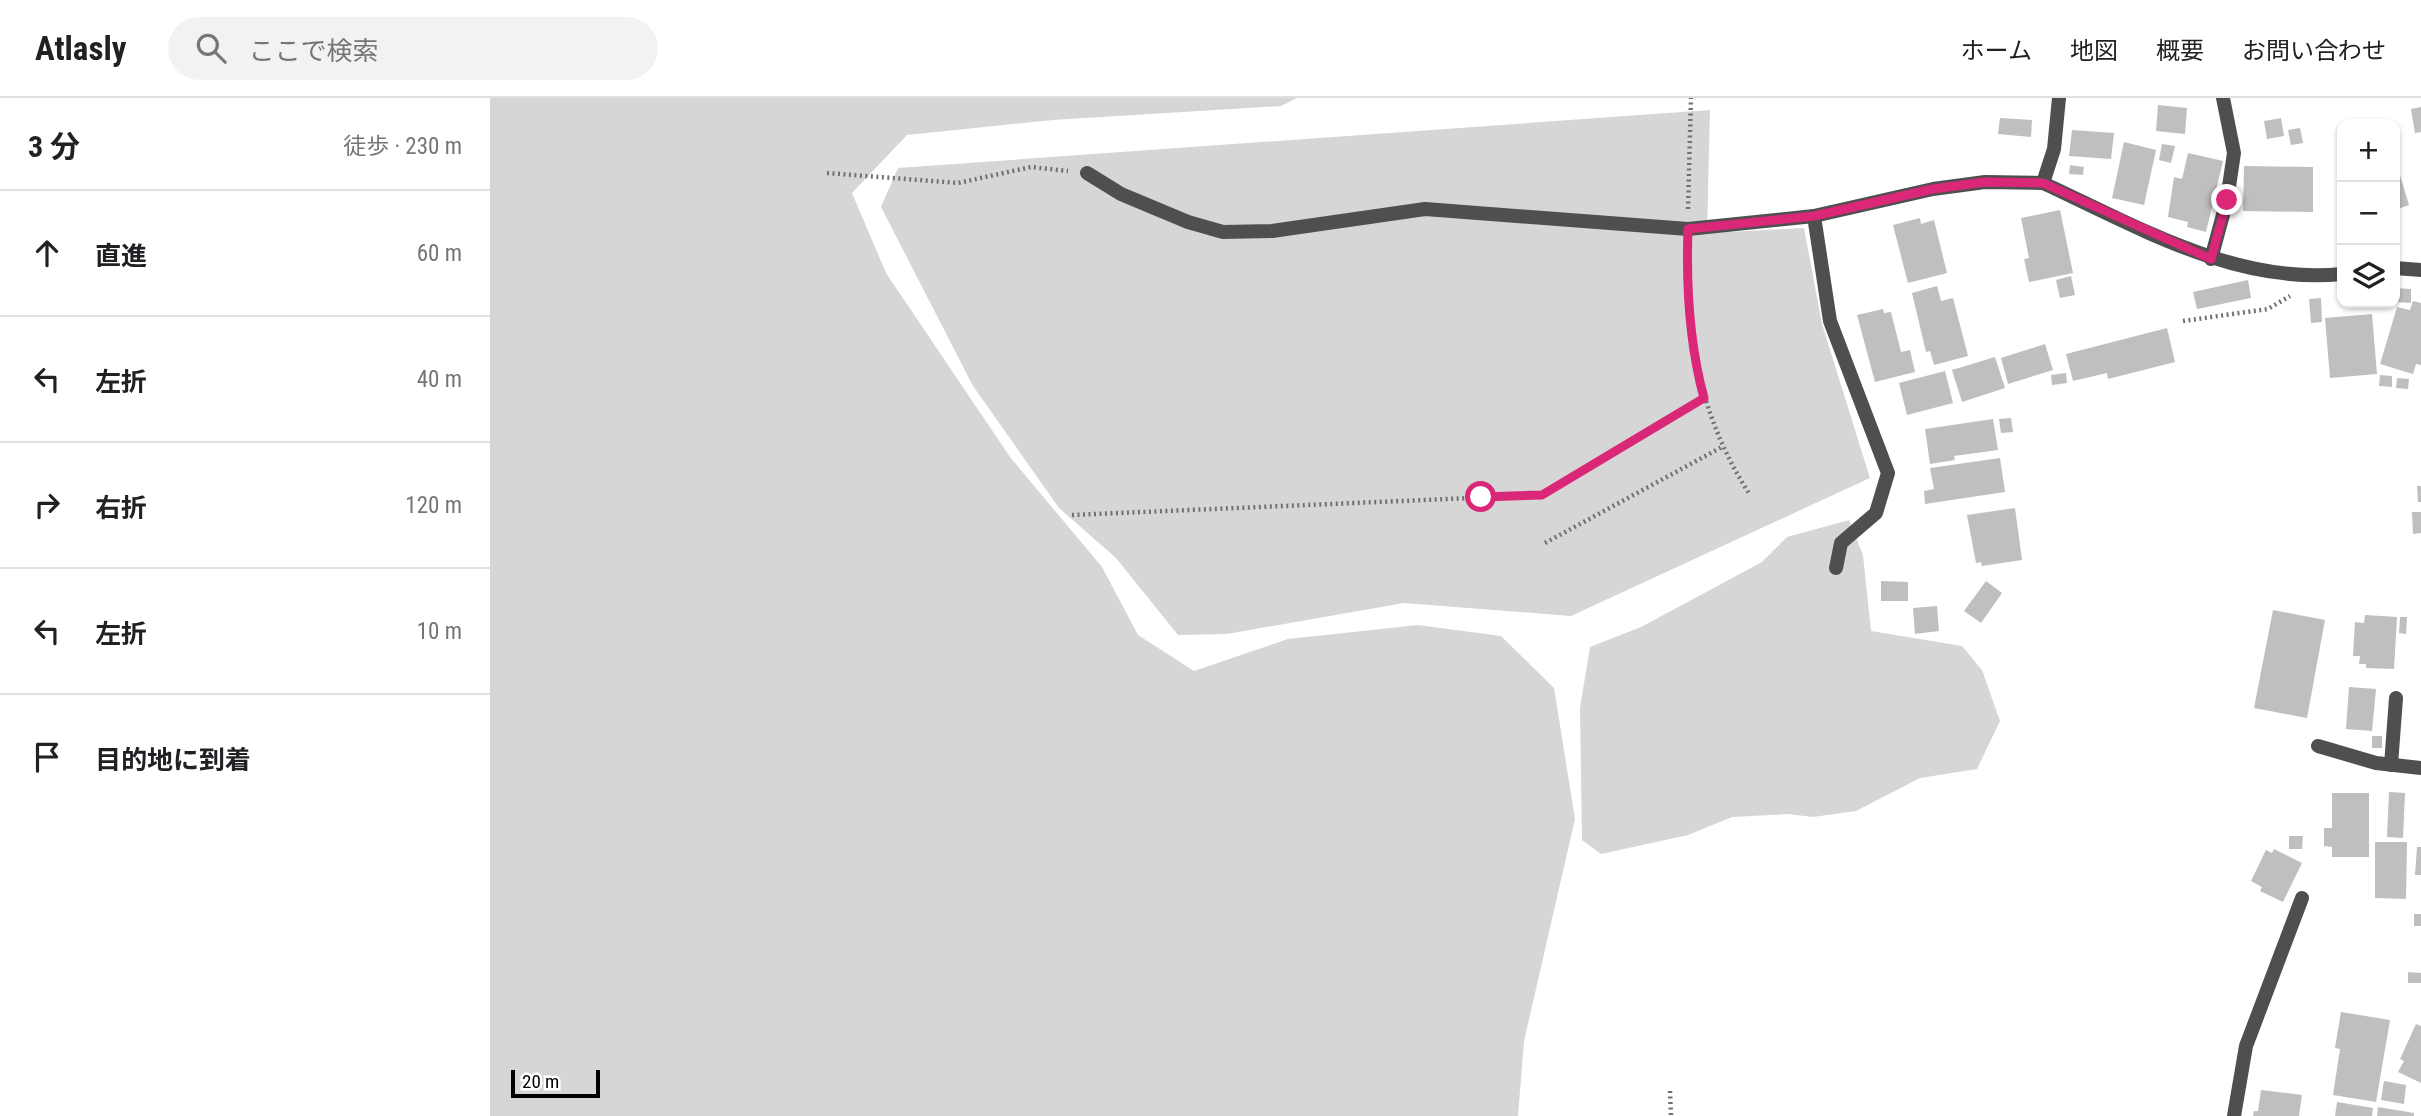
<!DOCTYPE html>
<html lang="ja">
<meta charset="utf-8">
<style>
body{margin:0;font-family:"Roboto Condensed","Noto Sans JP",sans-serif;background:#f2f2f2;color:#202124}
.controls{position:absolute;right:21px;top:21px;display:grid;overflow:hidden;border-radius:14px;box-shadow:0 2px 5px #0004}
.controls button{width:63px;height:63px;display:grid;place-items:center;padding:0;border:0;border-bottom:2px solid #e0e0e0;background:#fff;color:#202124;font:35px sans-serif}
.scale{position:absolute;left:21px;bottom:18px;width:89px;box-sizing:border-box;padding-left:7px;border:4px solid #000;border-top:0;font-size:19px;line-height:24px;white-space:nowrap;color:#000;-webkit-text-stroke:5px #fff;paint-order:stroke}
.stop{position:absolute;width:21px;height:21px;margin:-16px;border:5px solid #db2777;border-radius:50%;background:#fff}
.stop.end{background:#db2777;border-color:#fff;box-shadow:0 2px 7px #0008}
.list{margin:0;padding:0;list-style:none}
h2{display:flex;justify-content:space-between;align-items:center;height:91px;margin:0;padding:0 28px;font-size:30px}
h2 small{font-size:23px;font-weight:400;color:#757577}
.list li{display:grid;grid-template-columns:46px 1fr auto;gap:21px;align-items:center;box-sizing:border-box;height:126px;padding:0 28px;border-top:2px solid #e0e0e0}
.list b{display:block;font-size:26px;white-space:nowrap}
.list em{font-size:23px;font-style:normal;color:#757577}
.icon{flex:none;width:38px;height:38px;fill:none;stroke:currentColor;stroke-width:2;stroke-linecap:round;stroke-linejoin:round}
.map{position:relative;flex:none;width:1931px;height:1018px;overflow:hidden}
header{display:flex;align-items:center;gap:42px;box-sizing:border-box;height:98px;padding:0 35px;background:#fff;border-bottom:2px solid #e0e0e0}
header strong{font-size:33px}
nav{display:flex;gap:38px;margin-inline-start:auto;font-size:24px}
.search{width:490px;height:63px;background:#f2f2f2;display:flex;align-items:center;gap:18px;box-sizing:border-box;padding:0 24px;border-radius:38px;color:#757577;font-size:26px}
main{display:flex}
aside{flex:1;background:#fff}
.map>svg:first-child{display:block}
.green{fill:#d6d6d6}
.building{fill:#bfbfbf}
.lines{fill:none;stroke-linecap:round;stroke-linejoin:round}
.path{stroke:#717171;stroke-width:4.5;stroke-dasharray:2 3.5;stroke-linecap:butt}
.street{stroke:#4f4f4f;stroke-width:14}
.route{stroke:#db2777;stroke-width:9}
</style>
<header>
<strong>Atlasly</strong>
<div class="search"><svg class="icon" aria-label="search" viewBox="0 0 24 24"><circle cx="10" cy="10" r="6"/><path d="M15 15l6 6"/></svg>ここで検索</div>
<nav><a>ホーム</a><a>地図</a><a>概要</a><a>お問い合わせ</a></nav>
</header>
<main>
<aside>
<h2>3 分<small>徒歩 · 230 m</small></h2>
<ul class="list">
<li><svg class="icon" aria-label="ahead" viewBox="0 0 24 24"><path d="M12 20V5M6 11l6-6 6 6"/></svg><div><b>直進</b></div><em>60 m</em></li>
<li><svg class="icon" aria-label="left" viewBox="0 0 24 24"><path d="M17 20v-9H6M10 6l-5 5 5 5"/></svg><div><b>左折</b></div><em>40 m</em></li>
<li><svg class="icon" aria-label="right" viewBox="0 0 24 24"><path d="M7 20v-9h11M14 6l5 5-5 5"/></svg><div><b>右折</b></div><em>120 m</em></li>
<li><svg class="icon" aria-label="left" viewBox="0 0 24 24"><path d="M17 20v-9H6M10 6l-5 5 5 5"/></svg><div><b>左折</b></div><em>10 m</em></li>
<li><svg class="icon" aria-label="arrive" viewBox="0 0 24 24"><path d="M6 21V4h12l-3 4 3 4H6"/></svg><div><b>目的地に到着</b></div></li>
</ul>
</aside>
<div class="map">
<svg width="1931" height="1018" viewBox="0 0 1931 1018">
<rect width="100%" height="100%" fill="#fff"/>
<g class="green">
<path d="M0 0H807L791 8 563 22 417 37 362 95 396 175 520 359 612 469 648 537 704 573 798 541 928 527 1011 538 1064 590 1085 721 1034 943 1028 1018H0Z"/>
<path d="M1220 12 1217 135 1314 130 1332 226 1380 380 1081 518 914 505 737 536 688 537 626 460 569 410 483 288 391 109 408 70Z"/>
<path d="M1359 422 1373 457 1381 533 1472 548 1492 572 1510 623 1487 671 1430 680 1366 713 1323 719 1298 716 1242 719 1198 737 1111 756 1092 742 1090 610 1100 549 1151 529 1272 464 1297 439Z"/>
</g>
<g class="building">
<path d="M1668 7 1697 10 1695 36 1666 33Z"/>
<path d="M1931 9V34L1925 35 1921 11Z"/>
<path d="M1510 20 1542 22 1541 39 1508 36Z"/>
<path d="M1791 20 1794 38 1777 41 1774 23Z"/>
<path d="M1810 30 1813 45 1801 47 1798 32Z"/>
<path d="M1582 32 1624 35 1621 61 1579 58Z"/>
<path d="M1634 44 1666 52 1654 107 1622 100Z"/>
<path d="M1672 46 1685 48 1681 65 1669 62Z"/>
<path d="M1698 55 1733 63 1716 134 1697 129 1698 124 1678 119 1684 79 1692 81Z"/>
<path d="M1905 61 1919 107 1905 112Z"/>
<path d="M1580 67 1594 69 1593 77 1579 76Z"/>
<path d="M1754 68 1823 69V114L1753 113Z"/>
<path d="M1570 112 1583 175 1539 184 1534 161 1539 160 1531 120Z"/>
<path d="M1905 112 1910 126 1905 128Z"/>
<path d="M1430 120 1431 126 1444 122 1457 175 1418 185 1403 127Z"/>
<path d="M1581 178 1585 197 1570 200 1566 182Z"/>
<path d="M1758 182 1761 200 1707 211 1703 194Z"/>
<path d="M1447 188 1451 203 1463 200 1478 258 1444 267 1440 253 1436 254 1422 195Z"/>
<path d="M1905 190 1921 191V205L1905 204Z"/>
<path d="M1831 200 1832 224 1821 225 1819 201Z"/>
<path d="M1923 203 1931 205V267L1926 266 1923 276 1890 266 1907 209 1920 212Z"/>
<path d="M1393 211 1394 215 1401 214 1411 254 1420 252 1425 274 1385 284 1367 217Z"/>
<path d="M1882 216 1887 276 1840 280 1835 220Z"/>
<path d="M1677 230 1685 264 1618 281 1617 275 1583 283 1576 256Z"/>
<path d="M1555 246 1563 272 1518 286 1511 260Z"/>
<path d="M1505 259 1515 290 1472 304 1462 272Z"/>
<path d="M1455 273 1463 305 1417 317 1409 285Z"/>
<path d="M1576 275 1577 285 1562 287 1561 277Z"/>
<path d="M1890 277 1902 278V289L1889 288Z"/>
<path d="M1907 280 1919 281 1918 291 1906 290Z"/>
<path d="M1521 320 1523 334 1511 335 1509 321Z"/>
<path d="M1503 321 1508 352 1464 358 1465 362 1440 366 1435 331Z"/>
<path d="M1510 360 1515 394 1435 406 1434 393 1444 391 1440 370Z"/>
<path d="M1927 388H1931V404H1928Z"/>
<path d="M1525 410 1532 462 1492 468 1491 464 1486 465 1477 417Z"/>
<path d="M1922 414H1931V435L1923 436Z"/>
<path d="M1391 483 1418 484V503H1391Z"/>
<path d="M1496 483 1512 495 1491 525 1474 513Z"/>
<path d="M1447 508 1449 533 1425 536 1423 510Z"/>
<path d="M1783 512 1835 522 1817 620 1764 610Z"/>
<path d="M1875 517 1907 519 1904 571 1876 570V566H1869L1870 558H1863L1865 524 1874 525Z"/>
<path d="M1910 519H1917L1916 536 1909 535Z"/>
<path d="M1859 589 1886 591 1882 633 1856 631Z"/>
<rect x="1882" y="638" width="10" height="12"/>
<path d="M1899 694 1915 695 1913 740 1897 739Z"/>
<path d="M1842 695H1879V759H1842V749L1834 748V730H1842Z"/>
<path d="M1799 738H1813L1812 751H1799Z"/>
<path d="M1885 744H1917L1916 801 1885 800Z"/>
<path d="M1927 749H1931V777H1925Z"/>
<path d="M1784 751 1812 765 1793 804 1770 793 1772 789 1761 783 1776 752 1782 755Z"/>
<rect x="1924" y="816" width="7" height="12"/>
<path d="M1918 874 1931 875V885H1918Z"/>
<path d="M1851 914 1900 922 1886 1004 1843 997 1850 951 1845 950Z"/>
<path d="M1926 926 1931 928V985L1908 974 1914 963 1910 961Z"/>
<path d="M1894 983 1916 987 1914 1006 1891 1002Z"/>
<path d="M1771 992 1812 997 1809 1018H1763L1764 1013H1768Z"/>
<path d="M1847 1004 1883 1010 1882 1018H1845Z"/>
<path d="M1888 1009 1924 1015V1018H1887Z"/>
</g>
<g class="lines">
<g class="path">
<path d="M337 75 468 85 541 69 578 73"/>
<path d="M1198 111 1201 0"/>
<path d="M1197 151C1195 240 1212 323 1260 397"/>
<path d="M1693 223 1778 211 1800 198"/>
<path d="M582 417 1052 397 1214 300"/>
<path d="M1055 445 1232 349"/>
<path d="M1180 993 1181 1018"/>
</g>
<g class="street">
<path d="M597 75 631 96 698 124 733 134 782 133 935 111 1198 131 1324 118 1443 91 1495 84 1553 85 1564 51 1569 0"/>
<path d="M1553 85C1646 128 1746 187 1852 176"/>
<path d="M1324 118 1340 223 1398 375 1386 415 1351 445 1346 470"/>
<path d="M1721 161 1737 102 1744 55 1733 0"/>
<path d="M1905 170 1931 172"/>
<path d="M1828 648 1886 665 1931 670"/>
<path d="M1901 667 1906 600"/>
<path d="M1744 1018 1756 948 1812 800"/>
</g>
</g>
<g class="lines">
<path class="route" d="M991 399 1052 397 1214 300C1199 245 1196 188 1198 131L1324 118 1443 91 1495 84 1553 85 1721 161 1737 102"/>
</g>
</svg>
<div class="controls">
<button>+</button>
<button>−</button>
<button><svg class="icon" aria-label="layers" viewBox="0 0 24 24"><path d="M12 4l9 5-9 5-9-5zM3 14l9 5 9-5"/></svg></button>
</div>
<div class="scale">20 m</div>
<div class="stop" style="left:991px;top:399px"></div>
<div class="stop end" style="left:1737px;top:102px"></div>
</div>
</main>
